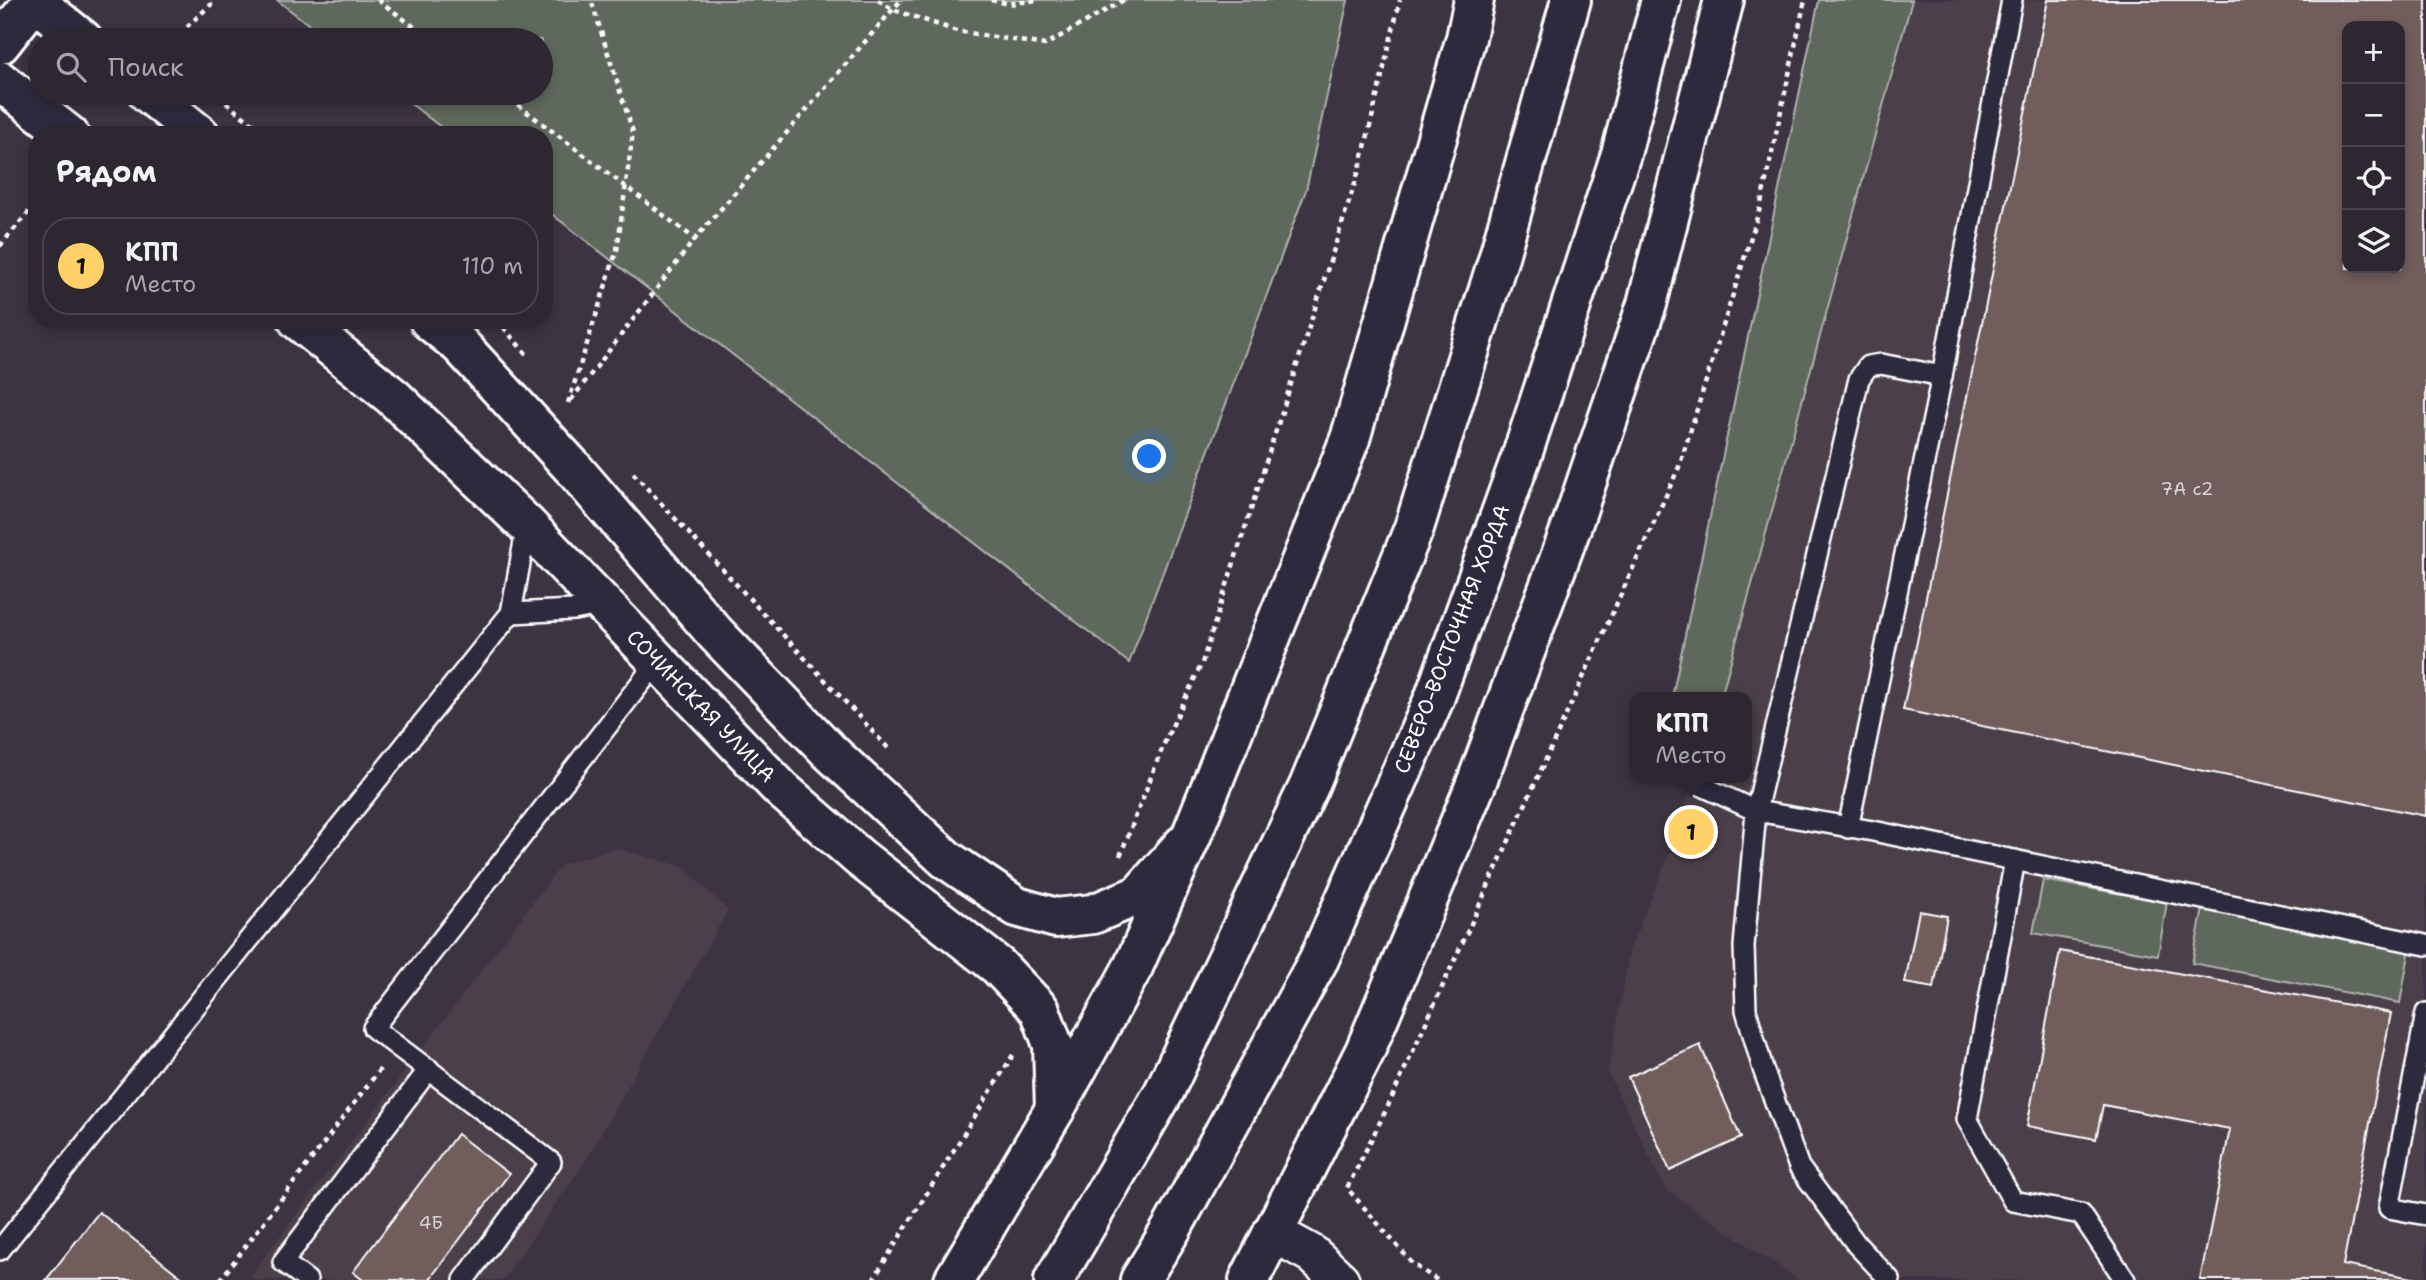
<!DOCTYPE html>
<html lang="ru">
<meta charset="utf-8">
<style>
body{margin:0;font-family:"Shantell Sans",sans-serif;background:#39333e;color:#f1f3f6}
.controls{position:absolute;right:21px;top:21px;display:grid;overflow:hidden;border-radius:14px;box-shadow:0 4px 10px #0003}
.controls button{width:63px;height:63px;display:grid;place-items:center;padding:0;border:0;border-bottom:2px solid #48444d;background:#2d2732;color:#f1f3f6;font:35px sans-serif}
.you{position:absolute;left:1150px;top:457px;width:24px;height:24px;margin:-18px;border:5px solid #fff;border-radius:50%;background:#1a73e8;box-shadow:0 0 0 10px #1a73e833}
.badge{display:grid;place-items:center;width:46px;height:46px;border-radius:50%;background:#ffd166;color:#111;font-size:23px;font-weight:700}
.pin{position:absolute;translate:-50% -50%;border:4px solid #fff;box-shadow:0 2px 7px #0006}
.popup{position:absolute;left:1630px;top:692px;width:122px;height:91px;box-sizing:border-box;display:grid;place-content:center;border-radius:14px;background:#2d2732;filter:drop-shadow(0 2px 5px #0005);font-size:23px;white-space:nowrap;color:#a7a5ac}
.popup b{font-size:26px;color:#f1f3f6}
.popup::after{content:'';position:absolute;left:50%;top:100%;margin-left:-14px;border:14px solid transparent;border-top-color:#2d2732}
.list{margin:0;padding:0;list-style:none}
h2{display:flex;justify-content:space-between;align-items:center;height:91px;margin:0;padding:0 28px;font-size:30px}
h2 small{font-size:23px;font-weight:400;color:#a7a5ac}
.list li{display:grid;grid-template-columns:46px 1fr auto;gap:21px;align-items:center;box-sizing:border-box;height:98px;margin:0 14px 14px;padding:0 14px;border:2px solid #48444d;border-radius:28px}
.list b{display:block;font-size:26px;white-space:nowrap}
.list p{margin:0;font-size:23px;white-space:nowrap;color:#a7a5ac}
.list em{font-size:23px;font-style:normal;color:#a7a5ac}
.icon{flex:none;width:38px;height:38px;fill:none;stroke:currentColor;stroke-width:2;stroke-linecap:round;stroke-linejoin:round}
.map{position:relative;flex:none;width:2426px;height:1280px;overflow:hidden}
.search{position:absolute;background:#2d2732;box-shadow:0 4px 10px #0003;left:28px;top:28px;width:525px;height:77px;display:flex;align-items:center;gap:18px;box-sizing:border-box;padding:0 24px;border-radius:38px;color:#a7a5ac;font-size:26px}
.panel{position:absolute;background:#2d2732;box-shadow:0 4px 10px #0003;left:28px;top:126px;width:525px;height:203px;border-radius:28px}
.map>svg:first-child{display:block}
.built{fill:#4b404a;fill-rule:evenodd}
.green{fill:#5f685c;stroke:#afb4ae;stroke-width:2}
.building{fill:#6f5d5c;stroke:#fff;stroke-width:2;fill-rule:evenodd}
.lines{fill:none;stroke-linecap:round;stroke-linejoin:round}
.service-casing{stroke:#fff;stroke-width:24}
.minor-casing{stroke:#fff;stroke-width:42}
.tertiary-casing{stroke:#fff;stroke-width:44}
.secondary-casing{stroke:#fff;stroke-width:44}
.trunk-casing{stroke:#fff;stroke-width:44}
.path{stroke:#fff;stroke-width:4.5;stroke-dasharray:5 5;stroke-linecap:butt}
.service{stroke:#2f2a3d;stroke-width:19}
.minor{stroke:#2f2a3d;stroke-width:37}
.tertiary{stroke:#2f2a3d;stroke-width:38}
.secondary{stroke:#2f2a3d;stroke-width:38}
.trunk{stroke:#2f2a3d;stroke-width:38}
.labels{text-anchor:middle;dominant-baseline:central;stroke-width:5;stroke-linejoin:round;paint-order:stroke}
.number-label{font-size:18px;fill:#dbd6d6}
.street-label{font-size:21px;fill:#fff;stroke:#2f2a3d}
</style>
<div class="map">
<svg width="2426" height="1280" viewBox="0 0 2426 1280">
<rect width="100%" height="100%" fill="#3c3443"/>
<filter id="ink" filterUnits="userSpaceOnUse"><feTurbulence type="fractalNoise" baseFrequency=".0143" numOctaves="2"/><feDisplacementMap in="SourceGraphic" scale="14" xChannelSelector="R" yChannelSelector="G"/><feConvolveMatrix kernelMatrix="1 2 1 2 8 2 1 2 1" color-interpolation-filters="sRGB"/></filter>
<g filter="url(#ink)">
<g class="built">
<path d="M1912 0H2426V1280H1799L1666 1190 1608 1073 1630 949 1672 847 1682 809 1698 778H1747V697H1721ZM2347 26H2400V268H2347Z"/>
<path d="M615 848 681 866 728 910 584 1163 503 1280H255L250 1276 562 864Z"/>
</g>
<g class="green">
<path d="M277 0H1348L1306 190 1129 663 544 208V135H451L397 93H541V40H329Z"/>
<path d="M1819 0H1912L1721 697H1672Z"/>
<path d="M2043 880 2167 902 2158 955 2033 933Z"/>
<path d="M2203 909 2410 948 2400 1003 2192 963Z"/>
</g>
<g class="building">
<path d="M2048 0H2426V816L1903 710ZM2347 26H2400V268H2347Z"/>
<path d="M1682 809 1711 818 1700 855 1672 847Z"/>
<path d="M1919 911 1947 916 1934 988 1905 983Z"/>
<path d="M2060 951 2391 1013 2343 1265 2423 1280H2200L2230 1129 2103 1105 2096 1139 2027 1126Z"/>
<path d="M1700 1045 1741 1138 1670 1171 1628 1077Z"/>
<path d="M457 1134 509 1174 429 1280H363L353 1272Z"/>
<path d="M99 1212 185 1280H46Z"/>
</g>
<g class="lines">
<g class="service-casing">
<g id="service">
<path d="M511 613 574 610 604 604"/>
<path d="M1696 783 1756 811 1873 831 2426 945"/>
<path d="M1848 828 1942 376"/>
<path d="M2015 860 1967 1119 2013 1201 2081 1214 2125 1280"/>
<path d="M2426 1013 2389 1208 2426 1215"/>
<path d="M0 1250 511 613 527 525"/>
<path d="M307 1280 283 1262 429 1069"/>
<path d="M464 1280 551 1162 373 1028 657 662"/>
<path d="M1890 1280 1857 1245 1799 1167 1763 1069 1746 1010 1744 946 1756 811 1859 379 1868 366 1881 364 1942 376 2012 0"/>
</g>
</g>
<g class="minor-casing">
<path id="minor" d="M1272 1232 1312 1254 1340 1280"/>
</g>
<g class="tertiary-casing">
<g id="tertiary">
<path d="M33 0 83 40"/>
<path d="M0 44 34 1"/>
<path d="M0 81 69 135"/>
<path d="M148 93 200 135"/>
<path d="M298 320 393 397 527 525 781 789 860 858 998 966 1040 1010 1053 1045 1055 1109"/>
<path d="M429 320 460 345 573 468 715 633 830 752 946 859 1017 907 1056 918 1093 914 1139 895 1183 845"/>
<path d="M1249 1280 1365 1051 1476 784 1571 528 1647 304 1724 0"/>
</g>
</g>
<g class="secondary-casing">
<path id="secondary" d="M954 1280 1055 1109 1133 967 1192 834 1350 439 1466 38 1474 0"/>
</g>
<g class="trunk-casing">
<g id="trunk">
<path d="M1054 1280 1164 1092 1309 786 1414 528 1498 260 1571 0"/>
<path d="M1140 1280 1172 1228 1319 959 1434 699 1522 455 1621 154 1661 0"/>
</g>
</g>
<g class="path">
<path d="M378 0 432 40"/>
<path d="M878 0 894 10 957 31 1045 45 1124 0"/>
<path d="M991 0 1009 4 1037 0"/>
<path d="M172 40 216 0"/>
<path d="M502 93 695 239 901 0"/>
<path d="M226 103 267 135"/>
<path d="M0 246 33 207"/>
<path d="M497 320 529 357"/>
<path d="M571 400 695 239"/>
<path d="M568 403 617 250 633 132 591 0"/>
<path d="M633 473 889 749"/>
<path d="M1120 856 1166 739 1202 663 1361 164 1400 0"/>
<path d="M220 1280 380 1069"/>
<path d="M873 1280 1013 1055"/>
<path d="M1437 1280 1413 1264 1347 1188 1388 1106 1679 467 1760 208 1805 0"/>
</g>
<use href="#service" class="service"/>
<use href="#minor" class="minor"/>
<use href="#tertiary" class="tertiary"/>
<use href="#secondary" class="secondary"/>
<use href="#trunk" class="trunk"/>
</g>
</g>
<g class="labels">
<g class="number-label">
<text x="2187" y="489">7А с2</text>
<text x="431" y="1223">4Б</text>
</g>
<g class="street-label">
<text transform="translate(1452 639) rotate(-69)">СЕВЕРО-ВОСТОЧНАЯ ХОРДА</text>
<text transform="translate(701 706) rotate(46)">СОЧИНСКАЯ УЛИЦА</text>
</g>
</g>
</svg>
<div class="controls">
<button>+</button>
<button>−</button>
<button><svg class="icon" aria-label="locate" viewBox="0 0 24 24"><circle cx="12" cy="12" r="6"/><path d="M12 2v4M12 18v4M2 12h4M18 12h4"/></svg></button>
<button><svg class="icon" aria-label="layers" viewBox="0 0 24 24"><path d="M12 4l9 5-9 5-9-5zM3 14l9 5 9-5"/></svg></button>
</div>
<div class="you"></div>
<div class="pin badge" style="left:1691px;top:832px">1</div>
<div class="popup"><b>КПП</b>Место</div>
<div class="search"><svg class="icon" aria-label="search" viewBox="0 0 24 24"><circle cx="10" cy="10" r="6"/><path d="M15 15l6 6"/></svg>Поиск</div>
<section class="panel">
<h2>Рядом<small></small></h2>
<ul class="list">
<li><span class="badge">1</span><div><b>КПП</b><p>Место</p></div><em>110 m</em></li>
</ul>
</section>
</div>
